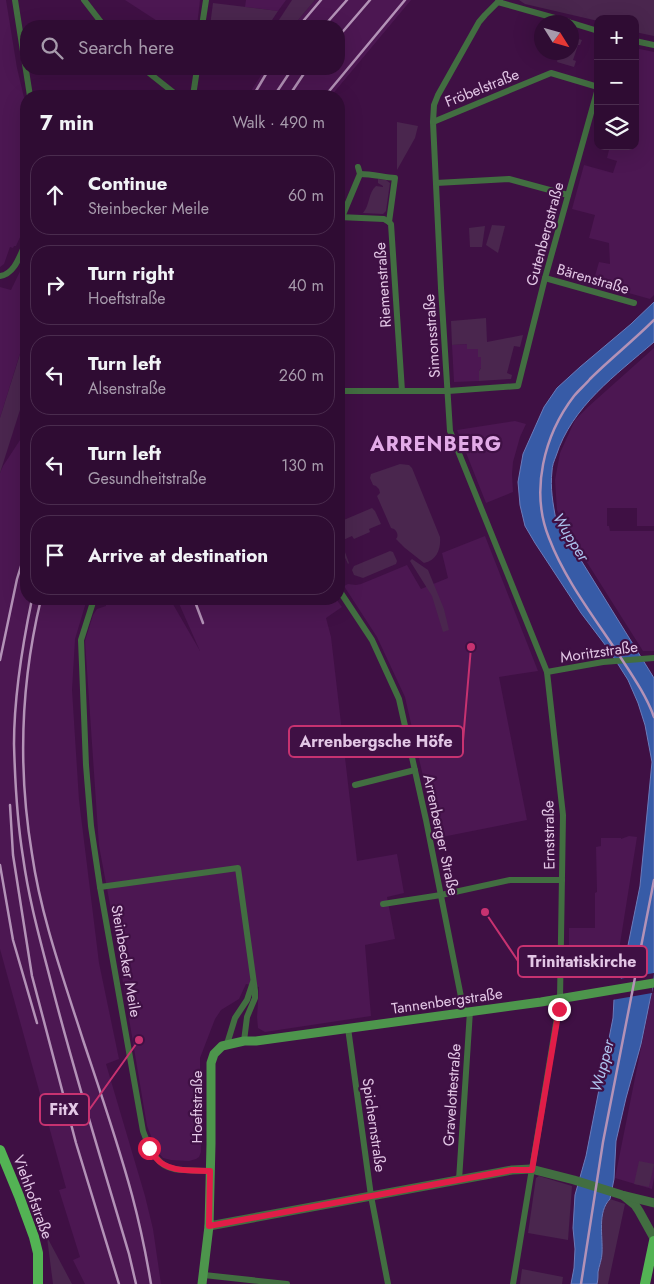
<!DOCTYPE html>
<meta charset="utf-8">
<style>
body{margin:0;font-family:Jost,sans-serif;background:#37153b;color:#f1f3f6}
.controls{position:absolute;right:15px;top:15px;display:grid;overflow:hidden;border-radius:10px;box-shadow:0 5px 20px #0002}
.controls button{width:45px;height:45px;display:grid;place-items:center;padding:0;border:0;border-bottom:1px solid #4a2c4e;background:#2f0c33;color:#f1f3f6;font:25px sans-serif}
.compass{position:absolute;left:534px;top:15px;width:45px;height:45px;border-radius:50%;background:#2f0c33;box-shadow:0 5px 20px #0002;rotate:127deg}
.stop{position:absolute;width:15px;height:15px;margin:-11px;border:4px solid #e11d48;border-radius:50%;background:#fff}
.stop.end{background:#e11d48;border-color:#fff;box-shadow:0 1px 5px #0008}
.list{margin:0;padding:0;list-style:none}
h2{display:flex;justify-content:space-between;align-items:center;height:65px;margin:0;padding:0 20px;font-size:21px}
h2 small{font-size:16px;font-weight:400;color:#a79bac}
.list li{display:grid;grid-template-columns:32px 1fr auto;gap:15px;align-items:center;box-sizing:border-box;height:80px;margin:0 10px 10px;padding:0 10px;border:1px solid #4a2c4e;border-radius:20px}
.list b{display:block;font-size:19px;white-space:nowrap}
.list p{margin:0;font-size:16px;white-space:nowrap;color:#a79bac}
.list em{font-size:16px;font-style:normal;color:#a79bac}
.icon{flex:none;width:28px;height:28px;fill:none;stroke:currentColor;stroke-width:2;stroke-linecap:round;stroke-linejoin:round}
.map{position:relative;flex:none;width:654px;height:1284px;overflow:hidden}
.search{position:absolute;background:#2f0c33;box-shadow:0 5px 20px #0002;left:20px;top:20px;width:325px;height:55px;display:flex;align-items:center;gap:12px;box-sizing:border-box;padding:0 18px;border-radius:20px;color:#a79bac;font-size:19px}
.panel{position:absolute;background:#2f0c33;box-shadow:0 5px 20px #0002;left:20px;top:90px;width:325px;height:515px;border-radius:20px}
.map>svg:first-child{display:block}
.built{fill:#4c1752}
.green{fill:#4a264e}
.water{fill:#375ba7;stroke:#6b7bba}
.pier{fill:#3f1044}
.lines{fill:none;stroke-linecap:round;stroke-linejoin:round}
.minor{stroke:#426e41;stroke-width:6}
.tertiary{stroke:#426e41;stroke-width:9}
.secondary{stroke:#4d954c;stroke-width:9}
.primary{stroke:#53b354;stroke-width:10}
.rail{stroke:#b392b7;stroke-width:2.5}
.route{stroke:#e11d48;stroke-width:6}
.labels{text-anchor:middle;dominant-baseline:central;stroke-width:4.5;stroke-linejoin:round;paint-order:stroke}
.street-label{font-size:15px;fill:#e3c7e6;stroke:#3f1044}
.water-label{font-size:16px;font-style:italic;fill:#acc2ec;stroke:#3f1044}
.district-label{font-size:20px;font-weight:bold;letter-spacing:1px;fill:#e3abe8;stroke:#3f1044}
.leader{fill:none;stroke:#c73270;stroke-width:2}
.callout-dot{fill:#c73270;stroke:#3f1044;stroke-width:2}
.callout{fill:#3f1044;stroke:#c73270;stroke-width:2}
.callout-label{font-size:16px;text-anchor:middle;font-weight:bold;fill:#e3c7e6}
</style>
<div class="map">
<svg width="654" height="1284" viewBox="0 0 654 1284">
<rect width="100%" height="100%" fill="#3f1044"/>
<g class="built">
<path d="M0 0H6L17 68 26 106V224L16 246H14L13 248 10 247 4 264 0 267Z"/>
<path d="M125 0H200L197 26H165Z"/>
<path d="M246 0H286L278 11 245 7Z"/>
<path d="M315 0H411L331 96H248L265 69H339V26H293Z"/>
<path d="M635 48 654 52V295L650 299 593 283 599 262 610 264 609 243 589 238 595 215 572 209 584 165 613 173 617 161 607 158 610 146H635Z"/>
<path d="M26 259V334L0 418V287L11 290Z"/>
<path d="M467 344 478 348V357L481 356V368L479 371V381L454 382 452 345Z"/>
<path d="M654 348V526H637V508H607V526H609L610 531H654V651H643L571 537 557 510 555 480 560 453 575 420 588 407Z"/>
<path d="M515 421 526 424 520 437 513 462 512 474 513 492 486 503 457 430Z"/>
<path d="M26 431V599H87L75 639 72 690 79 800 99 963 119 1059 106 1064 145 1196 153 1229 161 1284H85L73 1260 80 1257 59 1190 66 1188 0 949V473L3 466Z"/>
<path d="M485 536 538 671 499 677 527 820 437 838 405 697 377 637 344 586 348 584 356 585 361 584 407 565 421 589 448 578 442 553Z"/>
<path d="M105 599H170L200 651 177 599H336L342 607 326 618 331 637 357 861 397 854 404 893 387 897 395 939 365 945 371 1016 265 1032 258 1028 257 1017 259 987 246 984 239 999 221 1010 215 1019 200 1058 201 1152 199 1157 196 1159 189 1161 171 1160 163 1158 157 1151 147 1126 109 899 99 846 85 641 93 615 97 609 106 606Z"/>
<path d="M629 836 637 837 619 950 569 949V928H595V893L597 892 596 847 601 846V838H621V839Z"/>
<path d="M652 993H654V1178L652 1189 615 1178Z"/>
</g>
<g class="green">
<path d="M292 0H315L293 26H275Z"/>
<path d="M519 0H654V36L635 32V19H598V21L525 4Z"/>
<path d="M213 3 278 11 268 26H210Z"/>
<path d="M572 37 582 40 580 45H578L573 60 576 61 574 67 557 62 559 53 572 52Z"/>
<path d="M397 122 418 126 415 138 397 170Z"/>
<path d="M378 179 386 180 390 183 386 211 383 214 363 213C370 205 368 193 376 186L383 187V186L378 183Z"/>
<path d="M492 225 505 226 498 253 486 245Z"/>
<path d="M485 226 482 247H470L469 228Z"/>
<path d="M486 318 487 342 523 335 520 347 514 346 507 373 512 375 511 379 479 381V371L481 368V357H478V349H467V344L452 345 451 321Z"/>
<path d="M21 351 26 352V391L0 473V418Z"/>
<path d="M400 464 409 465 412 468 440 537C441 549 437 560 424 563L405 548 396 539C399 536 397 531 394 529L391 528 377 496 380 493 379 489 376 486 373 485 370 478 371 474Z"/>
<path d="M372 508 375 511 381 524 369 529 370 532 354 539 352 536 341 541 349 563 348 564 339 545V522Z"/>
<path d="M390 551 393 552 397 561 396 564 363 578 354 575 352 570 354 566Z"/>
<path d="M412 559 428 570 444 609 449 630 443 632 432 596 410 561Z"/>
<path d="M639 1161 654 1164 649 1187 634 1184Z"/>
<path d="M539 1176 572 1186 568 1240 528 1233 536 1178Z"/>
<path d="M610 1199 625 1204 608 1284H597C598 1280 598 1276 598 1272 599 1266 602 1259 602 1253 603 1236 597 1212 610 1199Z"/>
<path d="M47 1237 72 1284H53Z"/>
<path d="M522 1269 563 1277 562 1284H520Z"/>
</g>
<path class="water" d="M654 302V342C616 375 572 406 556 456 554 461 552 466 552 471 550 488 553 504 556 520L654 678V980L641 1044 626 1098 616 1141 614 1179 610 1199C597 1212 603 1236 602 1253 602 1259 599 1266 598 1272 598 1276 598 1280 597 1284H571L574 1268 575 1249 573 1228 575 1195 586 1156 613 1018 614 999 621 980 640 886 652 762 645 725 638 703 628 680 609 650 581 613 535 543 525 526 520 505 518 482 523 454 544 407 557 388 580 367 631 324Z"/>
<path class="pier" d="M654 973 652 993 612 1000 619 979Z"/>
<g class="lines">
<g class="minor">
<path d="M15 0 30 96"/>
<path d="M84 0 104 26"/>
<path d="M500 0 485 15 479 22 438 95 434 105 433 122 441 288 450 431 547 672 563 815 560 999 513 1284"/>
<path d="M498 2 569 22"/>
<path d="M572 23 598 31"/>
<path d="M202 26 206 0"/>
<path d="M635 41 654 45"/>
<path d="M144 69 178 96"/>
<path d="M193 96 197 69"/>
<path d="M433 122 551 73 598 87"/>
<path d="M360 174C372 174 383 177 395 178L389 222 391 224 402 391"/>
<path d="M436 183 509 179 568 195"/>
<path d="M339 217 384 219 389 222"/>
<path d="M342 217 360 174 358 167"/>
<path d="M0 276C15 274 20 255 26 242"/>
<path d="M545 278 634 303"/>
<path d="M339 391H448L518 386 545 278 598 88"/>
<path d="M339 590 372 640 399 699 426 820 464 1012"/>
<path d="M94 599 81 640 86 765 91 826 100 887 143 1131C158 1173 169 1170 210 1171"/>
<path d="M547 672 603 662 654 658"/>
<path d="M355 785 415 770"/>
<path d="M100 887 238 868 255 991V998L247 1017 244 1041"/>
<path d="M383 904 441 895 510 880H562"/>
<path d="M348 1028 371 1196 388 1284"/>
<path d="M227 1044 235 1018 247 1000 253 982"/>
<path d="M459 1180 470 1011"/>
<path d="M204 1275 287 1284"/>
</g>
<g class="tertiary">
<path d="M624 1196 635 1205 639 1211 654 1238"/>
<path d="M209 1226 512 1170 531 1169 574 1180 622 1195 654 1203"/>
</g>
<path class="secondary" d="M202 1284 209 1226 211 1144V1063L214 1054 222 1046 244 1041H256L541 1002 654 983"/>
<g class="primary">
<path d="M0 1150 19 1196 34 1237 38 1253V1284"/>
<path d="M645 1284 654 1241"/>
</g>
<g class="rail">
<path d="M299 26 321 0"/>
<path d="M324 26 347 0"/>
<path d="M339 36 370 0"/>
<path d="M253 96 269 69"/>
<path d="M274 96 292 69"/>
<path d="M289 96 307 69"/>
<path d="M325 96 405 0"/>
<path d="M654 320C633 341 610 359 590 379 585 385 579 390 574 396 544 435 530 491 549 538 565 580 594 617 619 655 632 675 646 695 654 717"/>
<path d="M32 599C22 647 14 695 14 744 15 782 17 820 23 857 29 901 41 943 52 986 75 1076 103 1165 129 1254L136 1284"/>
<path d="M41 599C21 682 18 770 32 854 41 917 64 980 83 1040 100 1091 118 1143 132 1195 140 1225 146 1254 151 1284"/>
<path d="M194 599 203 623"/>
<path d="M0 660 17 579 26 550"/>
<path d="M10 805 13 855 32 976 76 1143 119 1284"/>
<path d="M0 865 13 940 37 1023"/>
<path d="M581 1284 603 1142 654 880"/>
</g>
</g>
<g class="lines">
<path class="route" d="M149 1148C151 1151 153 1155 156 1158 168 1173 192 1170 210 1171L209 1226 512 1170H532L559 1009"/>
</g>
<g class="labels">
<g class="street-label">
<text transform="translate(482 88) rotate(-22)">Fröbelstraße</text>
<text transform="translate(545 234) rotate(-75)">Gutenbergstraße</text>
<text transform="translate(593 279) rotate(16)">Bärenstraße</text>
<text transform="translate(383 285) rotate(-94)">Riemenstraße</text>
<text transform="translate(432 336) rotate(-94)">Simonsstraße</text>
<text transform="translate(599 652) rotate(-8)">Moritzstraße</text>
<text transform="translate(441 835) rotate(78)">Arrenberger Straße</text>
<text transform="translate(549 835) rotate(-91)">Ernststraße</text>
<text transform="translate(126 961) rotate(80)">Steinbecker Meile</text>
<text transform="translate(447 1001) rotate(-8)">Tannenbergstraße</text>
<text transform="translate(452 1095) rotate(-86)">Gravelottestraße</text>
<text transform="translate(197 1107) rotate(-90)">Hoeftstraße</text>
<text transform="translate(374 1125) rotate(82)">Spichernstraße</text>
<text transform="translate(33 1197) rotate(70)">Viehhofstraße</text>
</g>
<g class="water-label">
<text transform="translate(571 537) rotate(58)">Wupper</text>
<text transform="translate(602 1066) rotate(-75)">Wupper</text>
</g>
<g class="district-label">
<text x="436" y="444">ARRENBERG</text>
</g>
</g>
<path class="leader" d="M471 647L463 741M485 912L518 961M139 1040L89 1110"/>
<g class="callout-dot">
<circle cx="471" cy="647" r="5"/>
<circle cx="485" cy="912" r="5"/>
<circle cx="139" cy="1040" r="5"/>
</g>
<g class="callout">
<rect x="289" y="726" width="174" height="31" rx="5"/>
<rect x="518" y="946" width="129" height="31" rx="5"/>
<rect x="40" y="1094" width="49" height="31" rx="5"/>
</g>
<g class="callout-label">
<text x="376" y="747">Arrenbergsche Höfe</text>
<text x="582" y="967">Trinitatiskirche</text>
<text x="64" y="1115">FitX</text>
</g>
</svg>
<div class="controls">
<button>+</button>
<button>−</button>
<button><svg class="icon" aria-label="layers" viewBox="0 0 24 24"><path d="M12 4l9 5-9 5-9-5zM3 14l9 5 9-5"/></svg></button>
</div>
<svg class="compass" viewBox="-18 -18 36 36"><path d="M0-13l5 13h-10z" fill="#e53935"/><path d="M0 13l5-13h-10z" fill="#a79bac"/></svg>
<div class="stop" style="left:149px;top:1148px"></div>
<div class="stop end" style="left:559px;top:1009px"></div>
<div class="search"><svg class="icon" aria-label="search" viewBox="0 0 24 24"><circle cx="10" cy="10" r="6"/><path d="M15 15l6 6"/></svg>Search here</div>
<section class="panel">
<h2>7 min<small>Walk · 490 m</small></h2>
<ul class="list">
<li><svg class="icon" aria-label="ahead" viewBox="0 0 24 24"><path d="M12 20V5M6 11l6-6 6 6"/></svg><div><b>Continue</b><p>Steinbecker Meile</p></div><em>60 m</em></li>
<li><svg class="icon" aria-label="right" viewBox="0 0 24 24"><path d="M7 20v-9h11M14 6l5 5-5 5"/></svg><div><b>Turn right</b><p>Hoeftstraße</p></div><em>40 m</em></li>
<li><svg class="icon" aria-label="left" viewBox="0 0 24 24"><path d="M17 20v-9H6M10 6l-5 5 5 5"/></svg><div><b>Turn left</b><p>Alsenstraße</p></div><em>260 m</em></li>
<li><svg class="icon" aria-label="left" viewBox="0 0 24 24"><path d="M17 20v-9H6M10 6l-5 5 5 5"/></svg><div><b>Turn left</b><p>Gesundheitstraße</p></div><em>130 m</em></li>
<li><svg class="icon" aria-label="arrive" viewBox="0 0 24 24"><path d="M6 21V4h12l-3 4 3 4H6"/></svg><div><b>Arrive at destination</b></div></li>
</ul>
</section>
</div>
